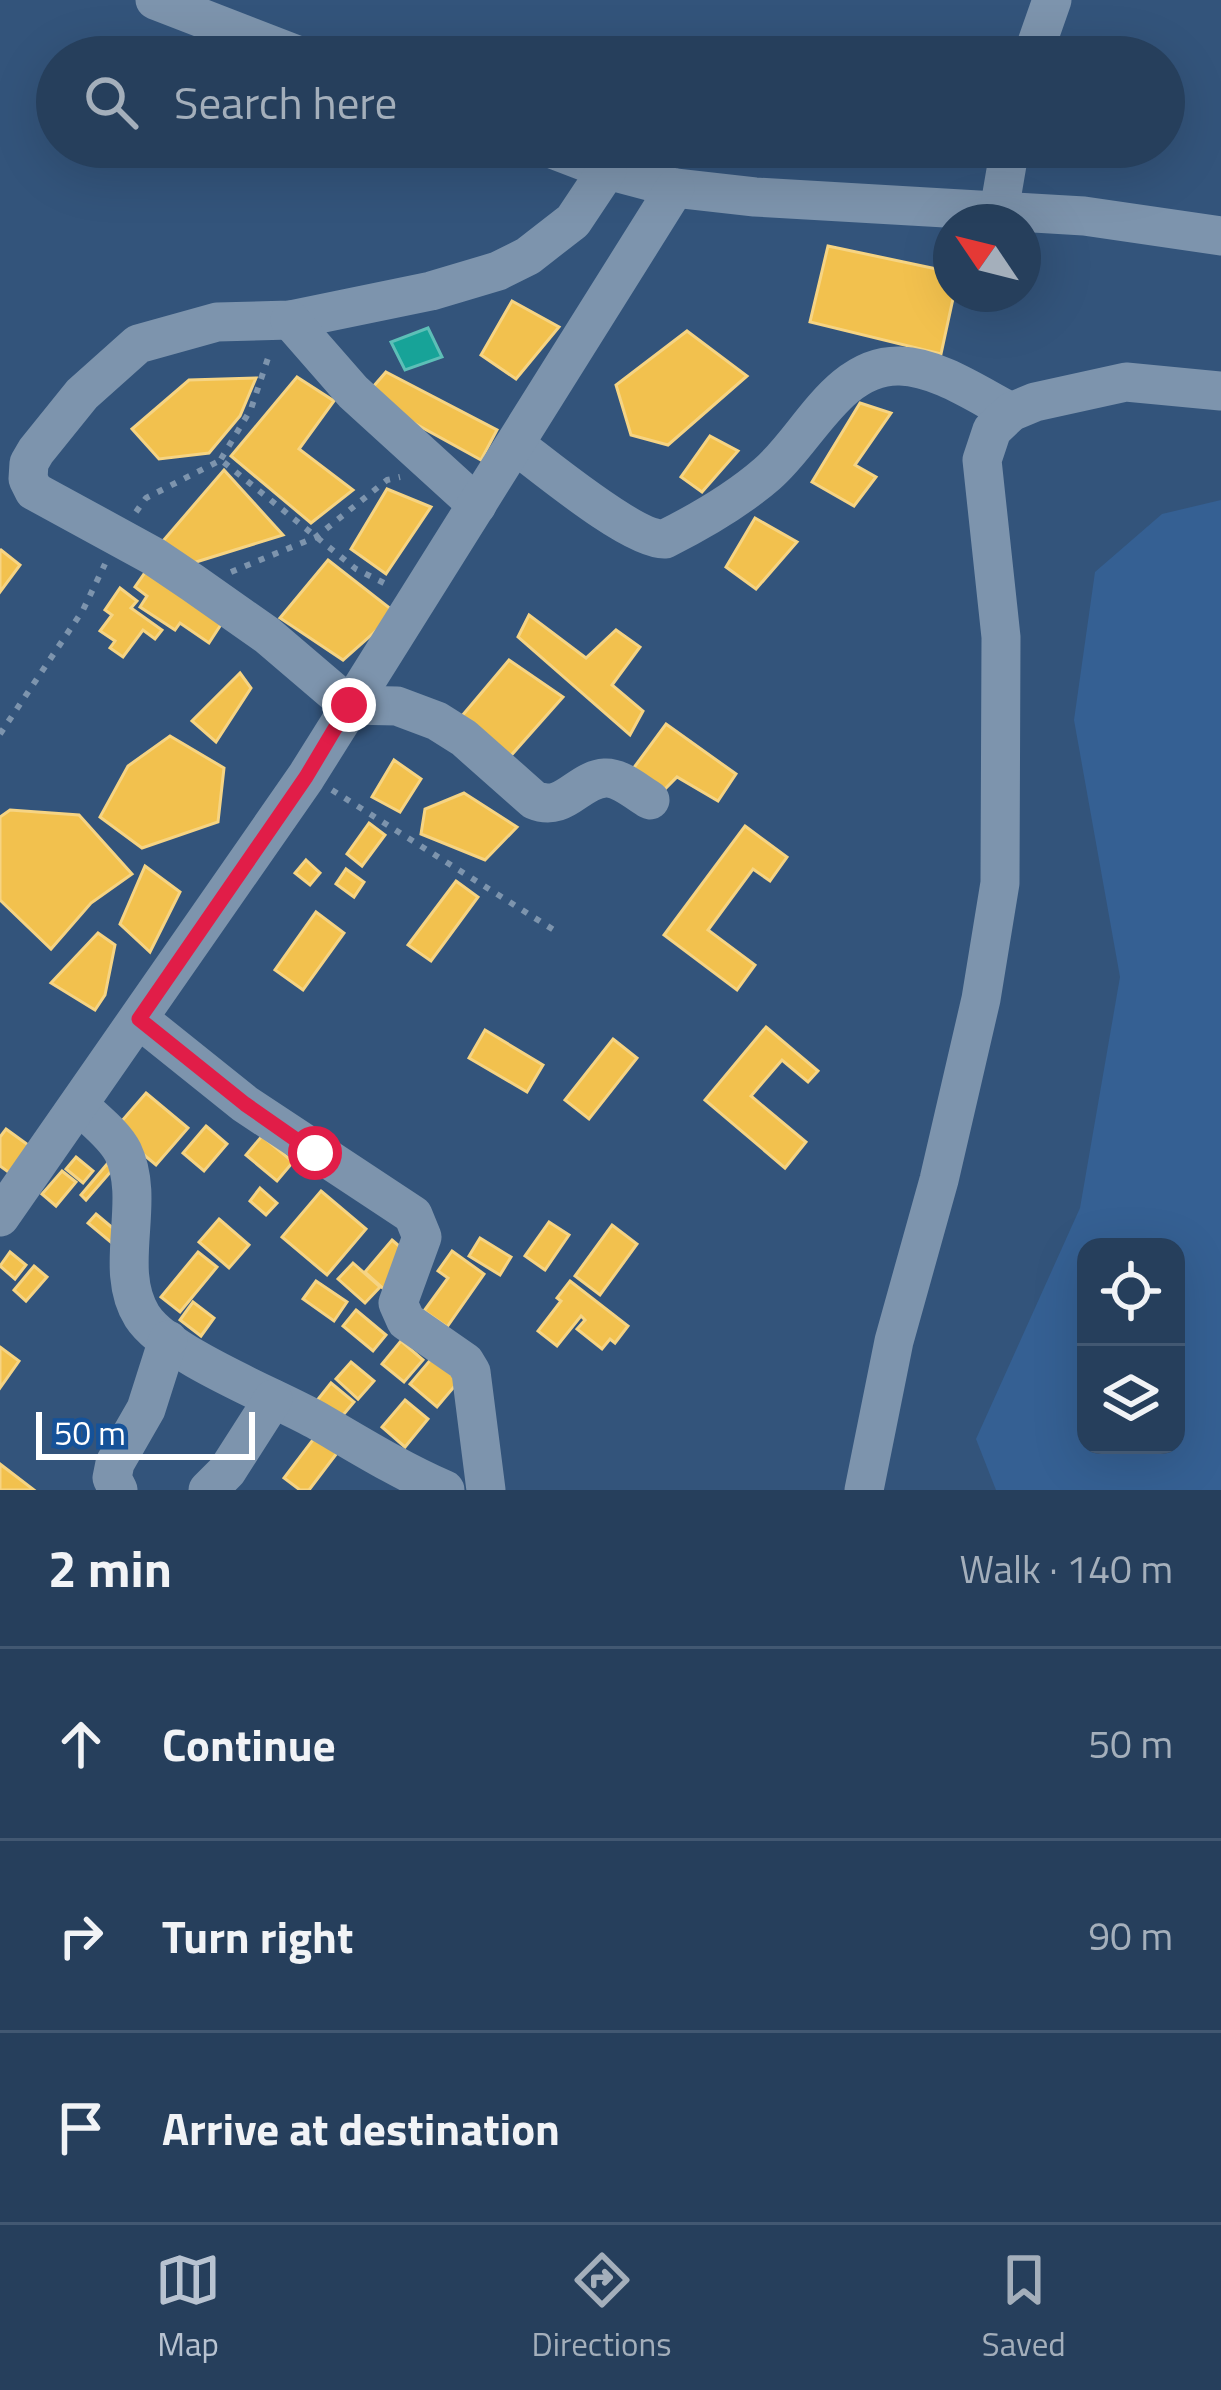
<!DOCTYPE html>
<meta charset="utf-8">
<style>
body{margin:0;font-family:"Titillium Web",sans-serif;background:#2e4662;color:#f1f3f6}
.controls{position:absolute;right:36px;bottom:36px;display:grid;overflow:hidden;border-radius:24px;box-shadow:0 12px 48px #0002}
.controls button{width:108px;height:108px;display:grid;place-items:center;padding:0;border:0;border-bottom:3px solid #425872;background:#263f5c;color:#f1f3f6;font:60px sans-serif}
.compass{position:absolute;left:933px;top:204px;width:108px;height:108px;border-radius:50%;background:#263f5c;box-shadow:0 12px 48px #0002;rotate:305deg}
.scale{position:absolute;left:36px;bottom:30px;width:219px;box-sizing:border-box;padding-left:12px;border:6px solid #fff;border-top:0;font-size:33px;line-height:42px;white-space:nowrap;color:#fff;-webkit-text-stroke:9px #155299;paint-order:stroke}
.stop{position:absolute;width:36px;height:36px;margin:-27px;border:9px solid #e11d48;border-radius:50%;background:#fff}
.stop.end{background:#e11d48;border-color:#fff;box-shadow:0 3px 12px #0008}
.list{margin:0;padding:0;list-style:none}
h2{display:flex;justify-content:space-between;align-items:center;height:156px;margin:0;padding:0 48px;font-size:51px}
h2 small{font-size:39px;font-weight:400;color:#a4afbb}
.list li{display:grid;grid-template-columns:78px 1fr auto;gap:36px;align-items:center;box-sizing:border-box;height:192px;padding:0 48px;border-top:3px solid #425872}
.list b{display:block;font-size:45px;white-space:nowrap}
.list em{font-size:39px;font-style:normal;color:#a4afbb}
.icon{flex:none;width:66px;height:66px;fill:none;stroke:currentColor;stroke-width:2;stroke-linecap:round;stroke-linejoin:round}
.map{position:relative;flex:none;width:1221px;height:1490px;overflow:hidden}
.search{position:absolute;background:#263f5c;box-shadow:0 12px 48px #0002;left:36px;right:36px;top:36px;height:132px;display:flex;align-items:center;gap:30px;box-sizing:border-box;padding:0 42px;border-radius:66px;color:#a4afbb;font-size:45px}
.sheet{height:732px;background:#263f5c}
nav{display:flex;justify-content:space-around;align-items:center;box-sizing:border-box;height:168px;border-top:3px solid #425872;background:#263f5c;font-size:33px;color:#a4afbb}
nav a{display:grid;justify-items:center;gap:6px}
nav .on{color:#b8c3d1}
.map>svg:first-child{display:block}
.water{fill:#356093;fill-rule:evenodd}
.homes{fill:#f2c14e;stroke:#f6d483;stroke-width:3}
.public{fill:#17a398;stroke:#5dbfb7;stroke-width:3}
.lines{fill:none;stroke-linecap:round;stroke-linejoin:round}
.path{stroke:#7d94ad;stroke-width:6;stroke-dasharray:6 9;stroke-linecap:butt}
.minor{stroke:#7d94ad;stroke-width:39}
.route{stroke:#e11d48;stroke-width:15}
</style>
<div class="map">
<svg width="1221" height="1490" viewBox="0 0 1221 1490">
<rect width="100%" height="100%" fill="#33547b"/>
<path class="water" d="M1221 500V1490H996L976 1439 1080 1208 1120 977 1074 720 1095 572 1162 514ZM1086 1247H1176V1445H1086Z"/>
<g class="homes">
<path d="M828 246 951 272 954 294 941 354 810 322Z"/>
<path d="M512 301 559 327 516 379 481 355Z"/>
<path d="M687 331 747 376 668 445 631 435 616 385Z"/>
<path d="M386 372 497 430 481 460 365 396Z"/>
<path d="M297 377 334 401 299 449 353 490 311 523 231 456Z"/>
<path d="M256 378 240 416 209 453 159 459 132 429 189 380Z"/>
<path d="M860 403 891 413 855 465 876 477 854 506 812 482Z"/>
<path d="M710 436 738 451 702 492 681 477Z"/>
<path d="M224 470 283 535 183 566 157 548Z"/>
<path d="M387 489 431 507 386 574 351 549Z"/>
<path d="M755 518 797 542 756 589 726 567Z"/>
<path d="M1 550 20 565 0 592V551Z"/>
<path d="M328 560 396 613 343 660 280 618Z"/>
<path d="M146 571 222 623 209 643 180 623 175 630 140 607 147 596 135 587Z"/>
<path d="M120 588 137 601 131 608 162 630 155 639 143 630 123 657 110 648 115 641 100 631 112 615 105 610Z"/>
<path d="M529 615 586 658 616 630 640 647 612 685 643 711 630 735 518 637Z"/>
<path d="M509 660 563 697 507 760 456 723Z"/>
<path d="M240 673 251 688 216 742 192 721Z"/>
<path d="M666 724 736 774 718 801 677 777 657 797 627 777Z"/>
<path d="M170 736 224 768 218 822 142 848 100 817 128 766Z"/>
<path d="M394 760 421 779 400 812 372 797Z"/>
<path d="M464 793 517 827 485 860 421 834 425 809Z"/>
<path d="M10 810 79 815 132 874 91 903 51 949 0 900V817Z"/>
<path d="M369 823 385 835 362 866 347 854Z"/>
<path d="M745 826 787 857 770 881 753 869 708 930 755 965 737 990 664 935Z"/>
<path d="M306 860 320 873 310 885 295 873Z"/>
<path d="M145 866 180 892 150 952 120 924Z"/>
<path d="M346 869 364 882 354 897 336 884Z"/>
<path d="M456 881 478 897 431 961 408 945Z"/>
<path d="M316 912 344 933 303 990 275 970Z"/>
<path d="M98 933 115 945 105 995 95 1010 51 983Z"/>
<path d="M766 1027 818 1071 808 1082 782 1060 751 1096 806 1142 785 1168 705 1100Z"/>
<path d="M485 1030 543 1065 527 1092 469 1058Z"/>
<path d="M613 1039 637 1058 589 1119 565 1100Z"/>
<path d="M146 1093 188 1128 156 1165 114 1130Z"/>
<path d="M206 1126 227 1144 204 1171 183 1153Z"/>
<path d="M6 1129 31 1147 11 1174 0 1166V1137Z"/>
<path d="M262 1136 293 1162 277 1181 246 1155Z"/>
<path d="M76 1157 93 1171 83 1183 66 1169Z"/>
<path d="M107 1164 113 1169 86 1200 81 1195Z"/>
<path d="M62 1171 76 1182 56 1206 42 1194Z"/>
<path d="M260 1188 277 1203 266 1215 250 1201Z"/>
<path d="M321 1191 366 1229 327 1275 282 1237Z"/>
<path d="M96 1214 121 1235 113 1244 88 1223Z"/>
<path d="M219 1219 249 1245 229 1268 199 1242Z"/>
<path d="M549 1222 569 1235 545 1270 525 1256Z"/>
<path d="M612 1225 637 1244 600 1295 575 1276Z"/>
<path d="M480 1238 511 1257 500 1275 469 1256Z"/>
<path d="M392 1240 412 1257 385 1290 365 1272Z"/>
<path d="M452 1251 484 1274 447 1327 424 1311 448 1278 438 1271Z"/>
<path d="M10 1252 26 1265 15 1279 0 1266Z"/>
<path d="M198 1252 217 1267 180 1312 161 1297Z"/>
<path d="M353 1263 380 1287 365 1303 338 1279Z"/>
<path d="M34 1266 47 1277 26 1301 14 1290Z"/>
<path d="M316 1281 347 1302 334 1321 303 1299Z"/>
<path d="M570 1281 628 1326 615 1343 610 1339 602 1349 577 1329 585 1320 581 1316 557 1346 538 1331 561 1301 557 1298Z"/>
<path d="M193 1302 214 1318 201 1336 180 1320Z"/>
<path d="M356 1310 386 1335 373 1351 343 1326Z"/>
<path d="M401 1341 423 1360 404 1382 382 1364Z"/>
<path d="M0 1347 19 1361 0 1388Z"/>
<path d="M432 1358 459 1381 437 1407 410 1384Z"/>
<path d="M351 1362 374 1381 358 1399 336 1379Z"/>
<path d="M331 1383 354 1402 333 1427 311 1408Z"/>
<path d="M405 1400 428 1419 405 1447 382 1427Z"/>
<path d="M315 1437 337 1453 309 1490H300L284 1478Z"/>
<path d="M0 1464 34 1490H0Z"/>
</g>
<path class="public" d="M428 328 442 357 405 370 391 342Z"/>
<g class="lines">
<g class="path">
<path d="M221 459 251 409 270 352"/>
<path d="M136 512 146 498 221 460 356 569 388 585"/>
<path d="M231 572 316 537 387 480 400 477"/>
<path d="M0 734 83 610 105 564"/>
<path d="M332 790 557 932"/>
</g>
<g class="minor">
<path d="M155 0 302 57"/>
<path d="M1032 57 1052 0"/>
<path d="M547 147 607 170 675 188 755 197 1084 216 1221 236"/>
<path d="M607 170 573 221 528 256 498 271 431 291 290 320 217 322 138 344 82 394 36 451 29 463 28 479 34 491 153 556 193 583 267 635 349 705 397 706 437 721 464 738 534 800C565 813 577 780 605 778 620 777 638 793 650 800"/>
<path d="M999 211 1010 147"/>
<path d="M290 320 353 392 477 505"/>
<path d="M517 446C545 467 634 541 665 539 701 521 737 500 767 474 808 439 838 364 900 366 938 367 978 395 1011 412"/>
<path d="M139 1019 245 1104 413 1215 422 1237 398 1303 406 1321 465 1362 471 1372 486 1490"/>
<path d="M79 1105C93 1119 114 1134 123 1152 147 1202 112 1268 142 1316 167 1355 273 1396 316 1420 359 1445 399 1470 445 1490"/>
<path d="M0 1217 306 777 675 188"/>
<path d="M118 1490 112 1478 115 1463 146 1409 168 1340"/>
<path d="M208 1490 227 1471 273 1399"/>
<path d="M864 1490 894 1341 939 1180 981 999 1000 883 1001 637 982 460 992 430 1011 412 1035 402 1126 382 1221 391"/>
</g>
</g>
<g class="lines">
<path class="route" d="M315 1153 245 1104 139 1019 306 777 349 705"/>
</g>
</svg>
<div class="controls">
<button><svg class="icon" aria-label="locate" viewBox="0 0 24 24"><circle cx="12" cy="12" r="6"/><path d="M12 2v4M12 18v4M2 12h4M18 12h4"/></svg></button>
<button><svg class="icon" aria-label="layers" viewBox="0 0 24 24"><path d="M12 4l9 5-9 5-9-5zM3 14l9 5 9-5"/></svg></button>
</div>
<svg class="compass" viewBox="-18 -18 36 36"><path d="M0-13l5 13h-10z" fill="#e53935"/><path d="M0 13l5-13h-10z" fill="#a4afbb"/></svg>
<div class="scale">50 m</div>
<div class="stop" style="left:315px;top:1153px"></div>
<div class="stop end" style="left:349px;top:705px"></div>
<div class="search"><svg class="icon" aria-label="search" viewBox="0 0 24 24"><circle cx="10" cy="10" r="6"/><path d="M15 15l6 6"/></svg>Search here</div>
</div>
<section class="sheet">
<h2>2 min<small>Walk · 140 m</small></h2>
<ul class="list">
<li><svg class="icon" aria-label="ahead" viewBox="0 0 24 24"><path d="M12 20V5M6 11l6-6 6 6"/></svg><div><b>Continue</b></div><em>50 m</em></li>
<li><svg class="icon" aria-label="right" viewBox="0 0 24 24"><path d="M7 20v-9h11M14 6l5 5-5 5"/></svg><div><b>Turn right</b></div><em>90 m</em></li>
<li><svg class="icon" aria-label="arrive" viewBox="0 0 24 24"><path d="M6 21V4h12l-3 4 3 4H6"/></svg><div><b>Arrive at destination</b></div></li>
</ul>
</section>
<nav>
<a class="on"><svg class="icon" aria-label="map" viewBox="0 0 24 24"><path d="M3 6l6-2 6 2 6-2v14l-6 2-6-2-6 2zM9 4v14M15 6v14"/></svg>Map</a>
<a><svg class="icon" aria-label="directions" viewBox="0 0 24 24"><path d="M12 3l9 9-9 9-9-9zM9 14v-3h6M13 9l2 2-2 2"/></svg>Directions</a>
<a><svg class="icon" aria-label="saved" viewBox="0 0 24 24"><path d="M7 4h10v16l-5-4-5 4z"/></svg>Saved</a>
</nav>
